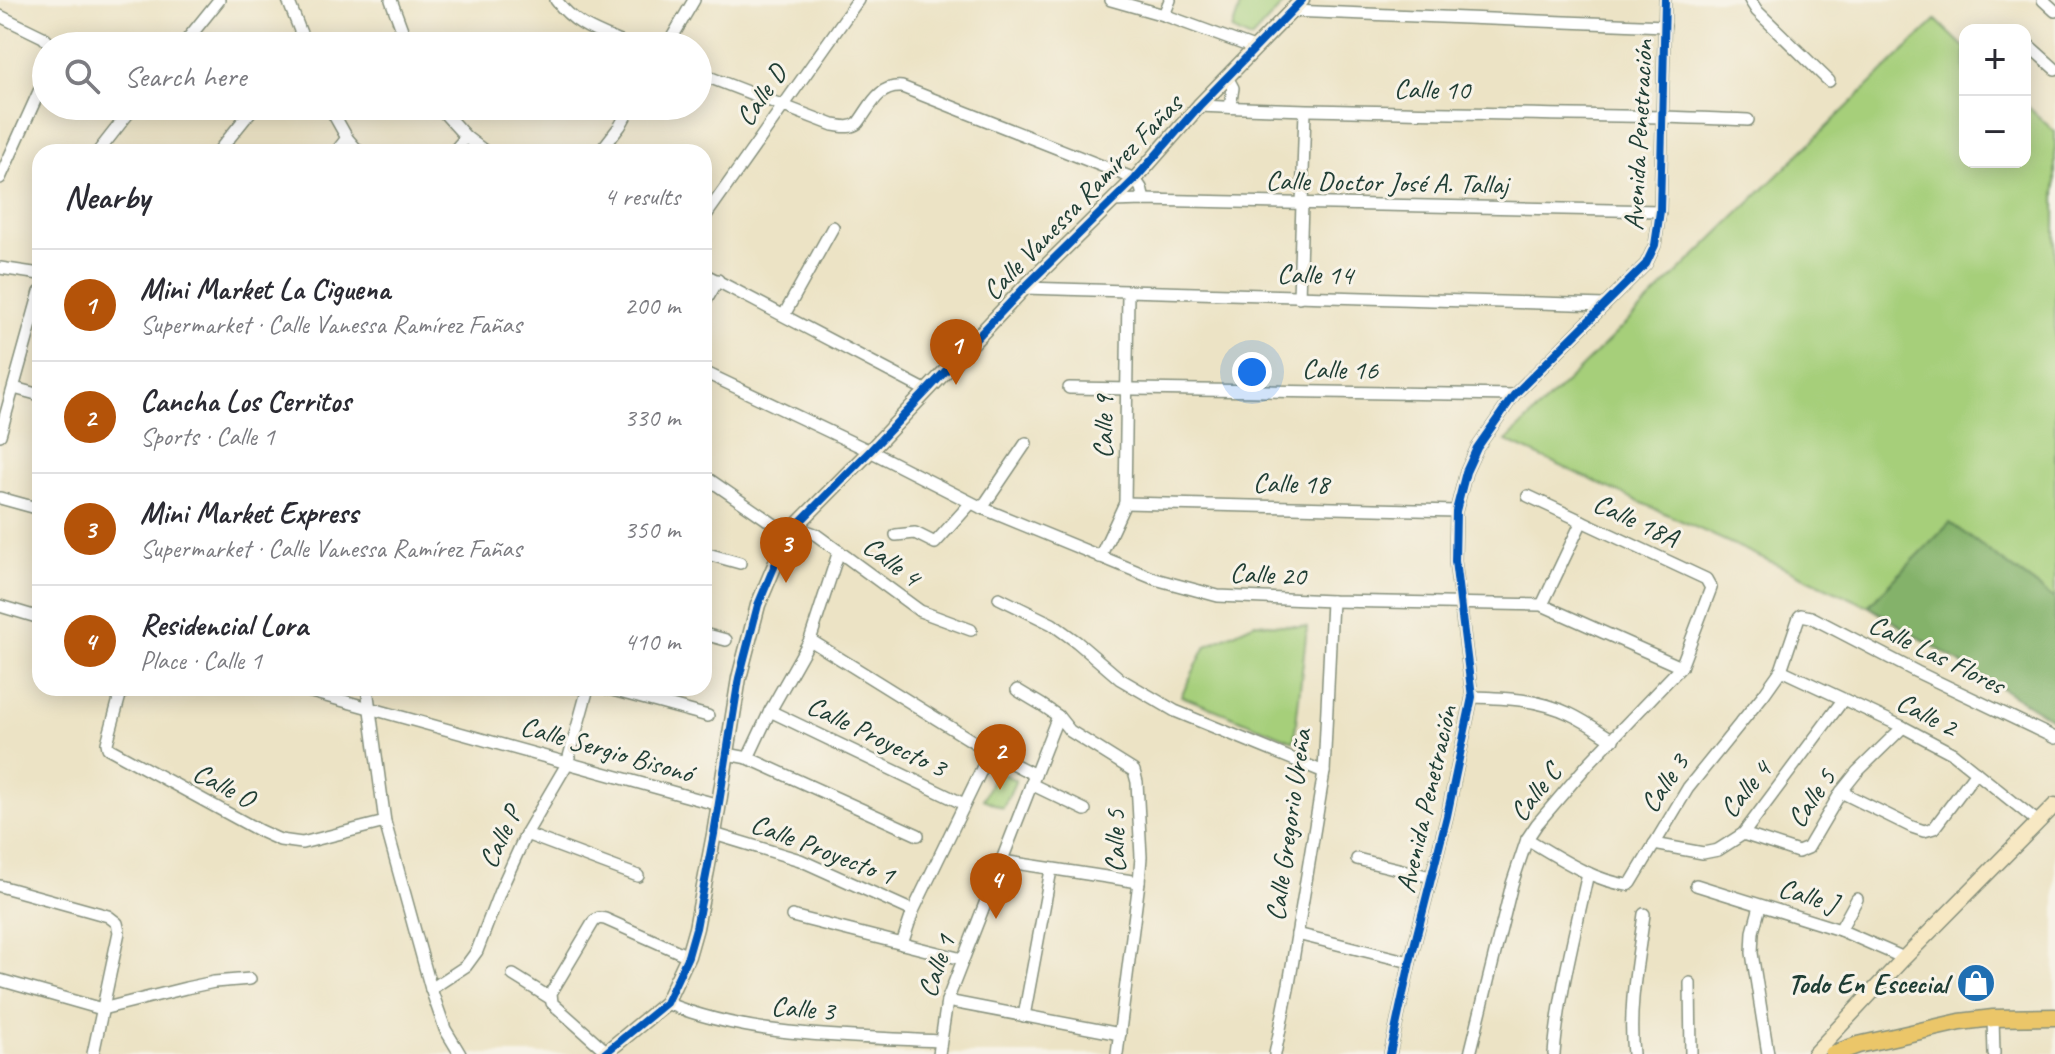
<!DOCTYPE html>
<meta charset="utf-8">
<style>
body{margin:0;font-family:Caveat,sans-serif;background:#f2f2f3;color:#2b2b33}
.controls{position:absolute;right:24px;top:24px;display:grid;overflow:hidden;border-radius:16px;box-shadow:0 4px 20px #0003}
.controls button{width:72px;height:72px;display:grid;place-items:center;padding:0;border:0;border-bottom:2px solid #e1e1e2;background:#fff;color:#2b2b33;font:40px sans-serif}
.you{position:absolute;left:1252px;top:372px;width:28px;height:28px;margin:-20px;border:6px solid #fff;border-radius:50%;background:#1a73e8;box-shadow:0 0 0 12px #1a73e833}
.badge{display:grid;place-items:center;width:52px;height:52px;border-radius:50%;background:#b45309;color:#fff;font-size:26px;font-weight:700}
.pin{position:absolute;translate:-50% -66px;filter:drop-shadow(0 2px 4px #0008)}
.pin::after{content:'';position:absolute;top:42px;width:28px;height:24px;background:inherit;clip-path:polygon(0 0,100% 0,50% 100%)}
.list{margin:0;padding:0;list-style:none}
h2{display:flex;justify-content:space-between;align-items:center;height:104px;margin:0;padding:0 32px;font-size:34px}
h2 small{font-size:26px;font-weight:400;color:#7c7c81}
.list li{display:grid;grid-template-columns:52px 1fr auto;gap:24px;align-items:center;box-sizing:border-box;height:112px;padding:0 32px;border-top:2px solid #e1e1e2}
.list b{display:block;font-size:30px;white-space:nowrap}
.list p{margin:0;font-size:26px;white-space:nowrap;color:#7c7c81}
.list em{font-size:26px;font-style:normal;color:#7c7c81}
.icon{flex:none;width:44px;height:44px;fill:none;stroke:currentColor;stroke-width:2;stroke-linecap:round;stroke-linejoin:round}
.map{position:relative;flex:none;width:2055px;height:1054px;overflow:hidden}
.search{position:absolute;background:#fff;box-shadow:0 4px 20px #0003;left:32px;top:32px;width:680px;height:88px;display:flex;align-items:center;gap:20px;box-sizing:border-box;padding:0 28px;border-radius:44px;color:#7c7c81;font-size:30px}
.panel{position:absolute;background:#fff;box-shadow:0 4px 20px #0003;left:32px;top:144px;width:680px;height:552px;border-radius:24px}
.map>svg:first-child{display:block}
.green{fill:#a6cf7a;stroke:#628657;stroke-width:2}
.forest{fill:#84b26a;stroke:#52784f;stroke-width:2}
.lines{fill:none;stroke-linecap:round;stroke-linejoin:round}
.street-casing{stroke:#86907c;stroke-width:14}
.secondary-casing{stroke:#86907c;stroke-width:17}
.primary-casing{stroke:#86907c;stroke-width:19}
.street{stroke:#fff;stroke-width:11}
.secondary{stroke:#f7e8c3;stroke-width:14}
.primary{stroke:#ebc669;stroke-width:16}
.cycleway-casing{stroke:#f7f3e8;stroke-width:13}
.cycleway{stroke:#0057b8;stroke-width:8}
.labels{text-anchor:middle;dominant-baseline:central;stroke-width:6;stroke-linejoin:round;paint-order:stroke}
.street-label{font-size:28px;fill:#1f3d34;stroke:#f7f3e8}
.poi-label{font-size:28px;font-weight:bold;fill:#1f3d34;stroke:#f7f3e8;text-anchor:end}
</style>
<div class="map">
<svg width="2055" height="1054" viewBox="0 0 2055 1054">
<rect width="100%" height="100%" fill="#f7f3e8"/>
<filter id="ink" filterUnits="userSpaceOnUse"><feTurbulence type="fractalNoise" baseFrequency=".0125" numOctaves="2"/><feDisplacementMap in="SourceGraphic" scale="16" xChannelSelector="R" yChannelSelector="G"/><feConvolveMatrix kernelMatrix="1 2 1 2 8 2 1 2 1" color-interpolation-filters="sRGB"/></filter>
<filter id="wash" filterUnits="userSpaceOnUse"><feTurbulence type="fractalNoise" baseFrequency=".006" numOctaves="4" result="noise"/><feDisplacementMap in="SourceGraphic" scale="32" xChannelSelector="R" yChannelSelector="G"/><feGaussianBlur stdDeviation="1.8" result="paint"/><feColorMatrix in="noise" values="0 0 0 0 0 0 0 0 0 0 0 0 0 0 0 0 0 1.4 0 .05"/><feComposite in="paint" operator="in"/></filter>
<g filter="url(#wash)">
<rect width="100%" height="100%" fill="#ece3c5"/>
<g class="green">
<path d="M1242 0H1287L1251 39 1232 30Z"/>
<path d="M1936 20 1965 48V162H2025V104L2055 132V599L1950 523 1868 606 1506 441Z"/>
<path d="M1255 623 1307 627 1294 741 1181 696 1206 646Z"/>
<path d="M996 771 1016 780 1003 808 983 799Z"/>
</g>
<path class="forest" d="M1950 523 2055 599V721L1868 606Z"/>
</g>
<g filter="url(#ink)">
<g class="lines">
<g class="street-casing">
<g id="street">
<path d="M288 0 306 46"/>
<path d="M391 0 408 46"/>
<path d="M556 0C576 27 601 33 630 46"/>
<path d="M1111 0 1164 15 1254 48"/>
<path d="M1750 0 1757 11 1829 81"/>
<path d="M2043 0 2055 11"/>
<path d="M1291 11 1665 26"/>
<path d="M1164 15 1170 0"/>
<path d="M0 16 43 37 52 46"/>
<path d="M2025 42 2055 69"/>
<path d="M182 46 219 0"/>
<path d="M667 46 694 0"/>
<path d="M698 73 833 125C842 126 850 129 858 123 871 106 878 85 902 87L1135 179 1141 188 1144 200"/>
<path d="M1227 77 1233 88 1230 107"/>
<path d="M329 106 347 138 359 152"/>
<path d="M438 106 466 137 486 152"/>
<path d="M1199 106C1382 115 1565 112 1748 120"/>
<path d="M98 152 134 106"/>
<path d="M218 152 255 106"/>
<path d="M336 152 347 138"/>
<path d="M453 152 466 137"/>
<path d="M600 152 620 126 631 106"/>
<path d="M0 178 46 76"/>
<path d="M1112 201 1144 200 1660 211"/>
<path d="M704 218 858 0"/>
<path d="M0 268 40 274"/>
<path d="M704 274 927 391"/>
<path d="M1024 288 1605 305"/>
<path d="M1299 297 1305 111"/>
<path d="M704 304 718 280"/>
<path d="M784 315 833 227"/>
<path d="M704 372 870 451 982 508 1155 579 1218 596 1332 601 1542 605 1681 667"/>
<path d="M14 388 40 395"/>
<path d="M1069 388 1514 395"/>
<path d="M0 435 40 292"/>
<path d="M704 476 788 534 801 529 815 534 920 611 971 630"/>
<path d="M0 498 40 509"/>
<path d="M1125 503 1456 511"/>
<path d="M982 508 1026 443"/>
<path d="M896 535 915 533 935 543 971 503"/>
<path d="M704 553 740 563"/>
<path d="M1100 557 1125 503 1128 293"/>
<path d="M999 598 1052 624 1077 642 1120 679 1175 711 1324 772"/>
<path d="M1542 605 1582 521"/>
<path d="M0 606 40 618"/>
<path d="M704 634 726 640"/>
<path d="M810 640 990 752 1035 775"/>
<path d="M1781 670 1903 727 1952 753 2038 822"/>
<path d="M122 688 107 743 108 748 260 831 280 840 302 843 385 822"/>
<path d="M297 688 719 805"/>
<path d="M367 688 385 822 431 989 445 1029 460 1054"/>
<path d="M605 688 708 716"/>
<path d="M1017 690 1042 705 1058 716 1070 731 1134 771 1137 782 1141 857 1139 882 1117 1054"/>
<path d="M1472 697C1506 698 1539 699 1570 714 1585 721 1599 731 1613 740"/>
<path d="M770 711 964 804"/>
<path d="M727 754 748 758 918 835"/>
<path d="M748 758 770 711 810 640 839 551"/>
<path d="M1031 784 1085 810"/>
<path d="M1841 792 1912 827 1924 831 1934 828 1976 772"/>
<path d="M526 834 638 876"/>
<path d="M714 834 800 860 913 911"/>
<path d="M1743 834 1798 852 1808 848 1841 792 1857 772 1903 727"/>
<path d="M1527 839C1558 857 1591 880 1627 885L1631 883 1688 788 1764 694 1781 670 1799 617 1801 615 1811 617 1917 672 2055 738"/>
<path d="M1654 844 1703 853 1718 850 1743 834 1843 700"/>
<path d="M1357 859 1431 877"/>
<path d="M1002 861 1139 882"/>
<path d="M1696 885 1840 930 1904 958"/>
<path d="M0 886 108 916 117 923 119 932 93 1054"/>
<path d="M1760 906 1753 932 1752 953 1768 1054"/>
<path d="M792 916 962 959"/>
<path d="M1840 930 1857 899"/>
<path d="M1297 934 1410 962"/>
<path d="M902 944 913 911 990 752"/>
<path d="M513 975 550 998"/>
<path d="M0 980 102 1009 186 988 214 982 250 979"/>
<path d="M1690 983 1691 1054"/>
<path d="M431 989 466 966 477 951 500 891 526 834 567 764 588 688"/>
<path d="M947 1001 1120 1034"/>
<path d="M666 1003C752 1038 847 1036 939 1041"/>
<path d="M1024 1016 1051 870"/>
<path d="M1993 1018 1994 1054"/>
<path d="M607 1052 552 1003 551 993 594 921 599 918 605 919 688 956"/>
<path d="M939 1054 947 1001 1058 716"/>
<path d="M1275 1054 1289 984 1324 772 1332 601"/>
<path d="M1390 1054 1410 962 1447 816 1472 697 1455 561 1456 511 1466 472 1477 448 1514 395 1646 264 1655 245 1660 211 1665 0"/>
<path d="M1470 1054 1512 884 1527 839 1537 824 1589 763 1681 667 1711 588 1706 579 1528 496"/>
<path d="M1554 1054C1559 993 1575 933 1588 873"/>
<path d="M1633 1054C1628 1007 1638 961 1644 914"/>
</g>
</g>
<g class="secondary-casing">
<g id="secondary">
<path d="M604 1054 666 1003 688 956 696 928 714 834 739 678 758 605 788 534 870 451 1024 288 1135 179 1199 106 1302 0"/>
<path d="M1814 1054 1904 958 2055 805"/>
</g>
</g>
<g class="primary-casing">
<path id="primary" d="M1833 1054 1858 1045 1960 1022 1993 1018 2055 1017"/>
</g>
<use href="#street" class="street"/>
<use href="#secondary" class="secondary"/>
<use href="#primary" class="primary"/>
<g class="cycleway-casing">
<g id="cycleway">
<path d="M604 1054 666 1003 688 956 696 928 714 834 739 678 758 605 788 534 870 451 1024 288 1135 179 1199 106 1302 0"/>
<path d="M1390 1054 1410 962 1447 816 1472 697 1455 561 1456 511 1466 472 1477 448 1514 395 1646 264 1655 245 1660 211 1665 0"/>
</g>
</g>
<use href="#cycleway" class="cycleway"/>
</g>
</g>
<defs>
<g id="shop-disc" transform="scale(2)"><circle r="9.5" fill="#1f6fb2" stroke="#f7f3e8"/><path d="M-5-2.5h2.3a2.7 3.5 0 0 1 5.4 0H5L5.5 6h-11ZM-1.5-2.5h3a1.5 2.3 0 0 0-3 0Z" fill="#fff"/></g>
</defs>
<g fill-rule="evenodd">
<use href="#shop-disc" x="1976" y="983"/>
</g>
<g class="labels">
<g class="street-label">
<text transform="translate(1432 89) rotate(1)">Calle 10</text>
<text transform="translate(761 95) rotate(-55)">Calle D</text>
<text transform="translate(1638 135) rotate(-87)">Avenida Penetración</text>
<text transform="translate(1387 182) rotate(1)">Calle Doctor José A. Tallaj</text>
<text transform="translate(1082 197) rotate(-46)">Calle Vanessa Ramírez Fañas</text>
<text transform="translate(1315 274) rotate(1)">Calle 14</text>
<text transform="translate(1340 369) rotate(1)">Calle 16</text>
<text transform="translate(1103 427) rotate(-89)">Calle 9</text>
<text transform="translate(1291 483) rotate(1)">Calle 18</text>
<text transform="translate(1636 520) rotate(25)">Calle 18A</text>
<text transform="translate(892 561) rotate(37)">Calle 4</text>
<text transform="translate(1268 574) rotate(3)">Calle 20</text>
<text transform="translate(1937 654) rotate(26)">Calle Las Flores</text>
<text transform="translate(1927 714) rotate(27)">Calle 2</text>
<text transform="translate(877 736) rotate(26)">Calle Proyecto 3</text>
<text transform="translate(607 749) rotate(16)">Calle Sergio Bisonó</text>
<text transform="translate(1664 783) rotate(-56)">Calle 3</text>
<text transform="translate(224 785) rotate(28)">Calle O</text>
<text transform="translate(1745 789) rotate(-51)">Calle 4</text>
<text transform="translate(1535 792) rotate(-52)">Calle C</text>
<text transform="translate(1811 798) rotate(-56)">Calle 5</text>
<text transform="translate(1426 799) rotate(-77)">Avenida Penetración</text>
<text transform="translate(1288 825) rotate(-82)">Calle Gregorio Ureña</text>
<text transform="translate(500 837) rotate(-64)">Calle P</text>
<text transform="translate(1114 841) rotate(-90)">Calle 5</text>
<text transform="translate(823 849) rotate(21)">Calle Proyecto 1</text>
<text transform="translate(1808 895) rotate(17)">Calle J</text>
<text transform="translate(936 966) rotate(-71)">Calle 1</text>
<text transform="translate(803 1008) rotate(5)">Calle 3</text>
</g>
<g class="poi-label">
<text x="1948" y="983">Todo En Escecial</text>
</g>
</g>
</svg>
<div class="controls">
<button>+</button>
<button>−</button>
</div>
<div class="you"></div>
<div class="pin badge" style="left:956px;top:385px">1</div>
<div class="pin badge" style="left:1000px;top:790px">2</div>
<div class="pin badge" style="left:786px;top:583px">3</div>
<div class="pin badge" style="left:996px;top:919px">4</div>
<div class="search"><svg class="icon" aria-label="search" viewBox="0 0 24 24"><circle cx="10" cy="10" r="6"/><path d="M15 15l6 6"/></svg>Search here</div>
<section class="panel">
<h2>Nearby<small>4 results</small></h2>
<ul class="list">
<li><span class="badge">1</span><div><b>Mini Market La Ciguena</b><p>Supermarket · Calle Vanessa Ramírez Fañas</p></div><em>200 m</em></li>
<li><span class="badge">2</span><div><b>Cancha Los Cerritos</b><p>Sports · Calle 1</p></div><em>330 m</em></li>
<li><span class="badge">3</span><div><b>Mini Market Express</b><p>Supermarket · Calle Vanessa Ramírez Fañas</p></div><em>350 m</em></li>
<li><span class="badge">4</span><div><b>Residencial Lora</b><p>Place · Calle 1</p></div><em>410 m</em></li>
</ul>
</section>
</div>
